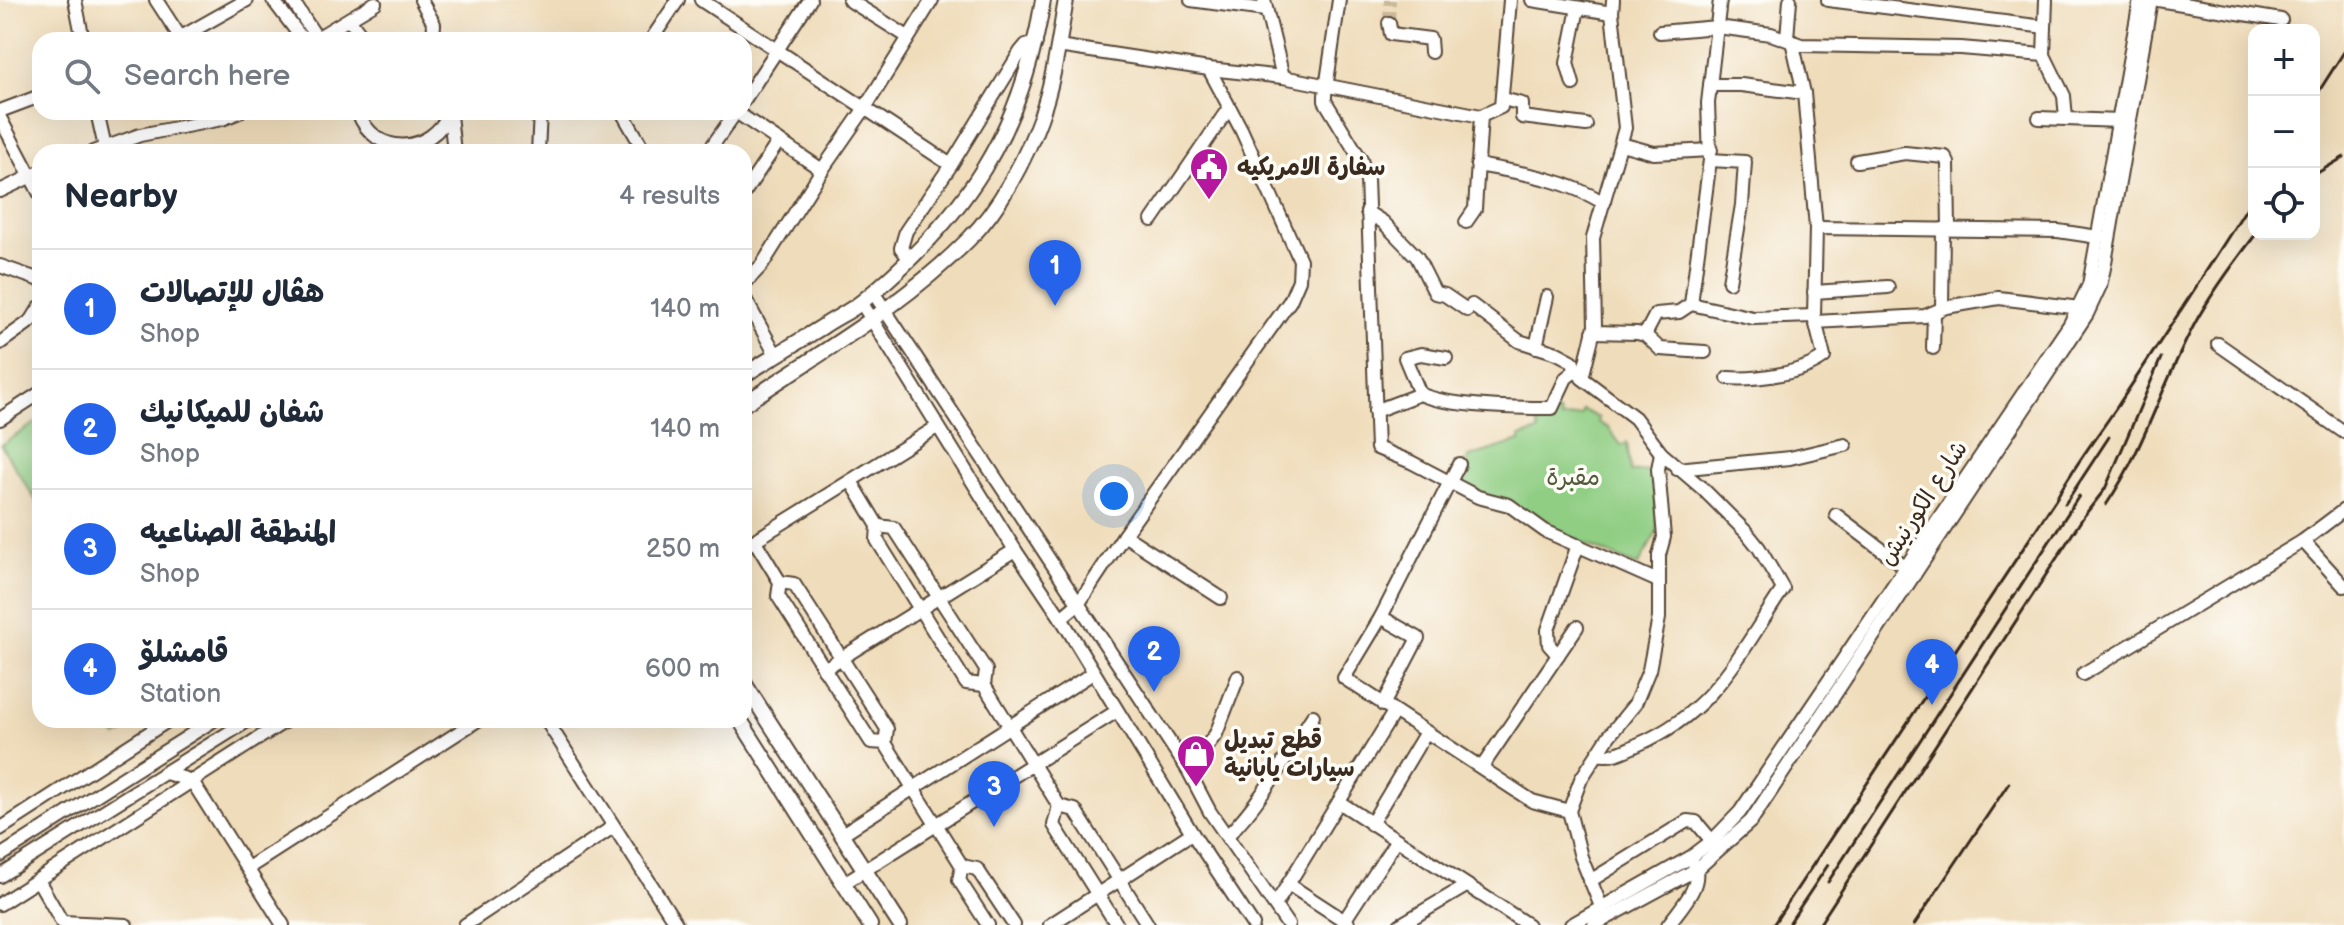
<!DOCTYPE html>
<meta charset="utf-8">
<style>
body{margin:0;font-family:"Balsamiq Sans","Playpen Sans Arabic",sans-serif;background:#f2f2f3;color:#1f2937}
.controls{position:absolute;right:24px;top:24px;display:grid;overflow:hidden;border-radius:16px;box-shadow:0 8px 32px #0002}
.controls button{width:72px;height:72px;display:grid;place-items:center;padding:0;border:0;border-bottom:2px solid #e0e1e3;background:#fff;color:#1f2937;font:40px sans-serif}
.you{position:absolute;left:1114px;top:496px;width:28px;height:28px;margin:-20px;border:6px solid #fff;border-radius:50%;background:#1a73e8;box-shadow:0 0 0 12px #1a73e833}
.badge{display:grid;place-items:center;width:52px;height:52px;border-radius:50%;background:#2563eb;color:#fff;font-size:26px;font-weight:700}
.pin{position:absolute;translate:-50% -66px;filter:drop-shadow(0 2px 4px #0008)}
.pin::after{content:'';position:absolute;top:42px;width:28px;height:24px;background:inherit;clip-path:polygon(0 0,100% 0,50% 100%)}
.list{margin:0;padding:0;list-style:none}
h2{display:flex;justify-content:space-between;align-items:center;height:104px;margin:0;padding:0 32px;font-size:34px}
h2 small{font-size:26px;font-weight:400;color:#747a83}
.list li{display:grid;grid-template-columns:52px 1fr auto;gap:24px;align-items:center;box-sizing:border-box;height:120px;padding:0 32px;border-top:2px solid #e0e1e3}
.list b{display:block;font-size:30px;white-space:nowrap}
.list p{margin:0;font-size:26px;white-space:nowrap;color:#747a83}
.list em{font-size:26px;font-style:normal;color:#747a83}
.icon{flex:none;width:44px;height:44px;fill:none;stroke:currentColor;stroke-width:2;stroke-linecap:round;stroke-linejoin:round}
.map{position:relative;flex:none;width:2344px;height:925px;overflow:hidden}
.search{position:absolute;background:#fff;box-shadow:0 8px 32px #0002;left:32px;top:32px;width:720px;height:88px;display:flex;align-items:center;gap:20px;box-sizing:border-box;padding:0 28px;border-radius:24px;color:#747a83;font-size:30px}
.panel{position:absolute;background:#fff;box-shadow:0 8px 32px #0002;left:32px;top:144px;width:720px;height:584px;border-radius:24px}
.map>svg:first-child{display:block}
.green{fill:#90ce83;stroke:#667c50;stroke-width:2}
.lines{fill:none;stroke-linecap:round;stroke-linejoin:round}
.minor-tunnel{stroke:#cbb89b;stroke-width:12;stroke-dasharray:12 6;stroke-linecap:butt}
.minor-casing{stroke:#564535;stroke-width:16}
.major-casing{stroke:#564535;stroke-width:18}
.minor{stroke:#fff;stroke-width:12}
.major{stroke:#fff;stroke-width:14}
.rail{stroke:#3b2a1e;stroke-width:3}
.labels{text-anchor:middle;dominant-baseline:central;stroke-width:7;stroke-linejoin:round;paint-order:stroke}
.poi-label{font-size:24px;font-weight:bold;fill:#3b2a1e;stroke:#fdfcf7;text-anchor:start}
.park-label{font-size:24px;fill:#545b3c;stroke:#fdfcf7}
.street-label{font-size:24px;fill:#3b2a1e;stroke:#fdfcf7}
</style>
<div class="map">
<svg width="2344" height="925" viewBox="0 0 2344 925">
<rect width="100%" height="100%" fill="#fdfcf7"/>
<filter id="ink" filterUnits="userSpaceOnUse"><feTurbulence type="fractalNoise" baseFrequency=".0125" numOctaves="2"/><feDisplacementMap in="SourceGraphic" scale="16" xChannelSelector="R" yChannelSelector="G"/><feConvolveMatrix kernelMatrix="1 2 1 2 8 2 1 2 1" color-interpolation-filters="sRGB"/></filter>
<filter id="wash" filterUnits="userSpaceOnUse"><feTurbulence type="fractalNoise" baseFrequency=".006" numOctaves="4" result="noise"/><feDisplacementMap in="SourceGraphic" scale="32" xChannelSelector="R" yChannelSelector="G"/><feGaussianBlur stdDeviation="1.8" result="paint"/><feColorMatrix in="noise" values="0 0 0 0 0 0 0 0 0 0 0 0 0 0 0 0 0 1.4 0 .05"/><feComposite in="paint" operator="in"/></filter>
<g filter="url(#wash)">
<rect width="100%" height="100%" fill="#efdcba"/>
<g class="green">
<path d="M1583 410 1599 418 1598 422 1608 428 1622 446 1627 443 1631 472 1654 471 1657 532 1638 566 1552 531 1460 483 1469 457 1520 441V437L1539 431 1537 423 1544 422 1545 415 1559 412 1561 419 1581 415Z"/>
<path d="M40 420V507L1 445Z"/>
<path d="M105 720H143L117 737Z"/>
</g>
</g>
<g filter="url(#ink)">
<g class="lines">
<path class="minor-tunnel" d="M1389 23 1390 0"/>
<g class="minor-casing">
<g id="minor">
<path d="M75 0 83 40"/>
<path d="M156 0 182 40"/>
<path d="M273 0 303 40"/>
<path d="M292 0 318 40"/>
<path d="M421 0 434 24 433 40"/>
<path d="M701 0 951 165"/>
<path d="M849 0 908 37"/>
<path d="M1191 0 1265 10"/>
<path d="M1264 0 1283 77"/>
<path d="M1339 0 1325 95V101L1361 160 1367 179 1377 448 1411 462 1478 497 1509 505 1545 531 1658 581"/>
<path d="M1532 0 1612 13"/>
<path d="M1828 0 2045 27"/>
<path d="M2046 0 2044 55 2064 96 2066 118"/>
<path d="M2158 0 2281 20"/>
<path d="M349 19 365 40"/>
<path d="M1389 23 1391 34 1430 39 1431 52"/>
<path d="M1660 32 1717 27 1771 34 1801 45 1961 48 2044 55"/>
<path d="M317 38 375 3"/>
<path d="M1787 38 1790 0"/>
<path d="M176 40 247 0"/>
<path d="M651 40 678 0"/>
<path d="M1058 46 1209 69 1283 77 1481 116 1501 107 1510 0"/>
<path d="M1573 84 1567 63 1578 8"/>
<path d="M1710 85H1741L1804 93"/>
<path d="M1503 99 1522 104V117L1586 125"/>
<path d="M744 100 810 0"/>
<path d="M0 111 40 96"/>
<path d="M97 112 106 152"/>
<path d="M358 112C375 158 431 155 450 112"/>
<path d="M622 112 645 152"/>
<path d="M736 112 822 170"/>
<path d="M450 115 454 152"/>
<path d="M0 118 40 194"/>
<path d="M2039 118 2120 121"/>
<path d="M1621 144 1654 153 1711 150"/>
<path d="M93 152 140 135 222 119 239 112"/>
<path d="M538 152 540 112"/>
<path d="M708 152 736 112"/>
<path d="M1710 160 1745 162 1742 205 1729 282"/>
<path d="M1857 161 1905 153 1945 157 1948 163 1949 229"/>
<path d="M1477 165C1522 173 1565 179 1604 203"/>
<path d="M0 191 40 172"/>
<path d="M744 193 779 141"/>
<path d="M1367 212 1383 222 1417 257 1435 293 1445 295 1467 310 1472 305 1519 341 1557 353 1572 361 1576 370"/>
<path d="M1152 220 1229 108"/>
<path d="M1466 222 1475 209 1481 116"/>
<path d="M1816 228 2058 231 2098 237"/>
<path d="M910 260 901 248 906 231 951 165 1021 51 1026 45 1036 43"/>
<path d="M0 266 40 280"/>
<path d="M744 284 762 265 822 170 865 108 932 0"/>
<path d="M873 292 1188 770 1210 812 1288 925"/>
<path d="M1814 292 1888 287"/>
<path d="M744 297 776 355"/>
<path d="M861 302 1015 550 1061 618 1192 833 1253 925"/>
<path d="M1691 304 1753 318 1814 316"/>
<path d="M1942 308 1943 229"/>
<path d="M1815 322 1925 316 1946 307 1999 298 2080 308"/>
<path d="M1593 332 1637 333 1645 335 1660 349 1705 352"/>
<path d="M1645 335 1656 314 1679 312 1691 304 1710 160 1708 103 1720 0"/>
<path d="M0 343 32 320 40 307"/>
<path d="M2218 344 2344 432"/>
<path d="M1536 347 1547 297"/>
<path d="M1933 348 1934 313"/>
<path d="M1728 378C1755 380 1802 374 1824 357L1814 316 1816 228 1804 93 1792 41"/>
<path d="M1420 394 1405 358 1421 354 1446 358"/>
<path d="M1375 411 1420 394C1449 407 1519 408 1552 408L1566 378 1576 370 1581 371"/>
<path d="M0 419 40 393"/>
<path d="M1459 464 1381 617 1344 678 1532 801 1569 811"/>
<path d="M1677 469 1790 458 1845 445"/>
<path d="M851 481 878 526 877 540 966 683 984 685"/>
<path d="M1836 515 1906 568"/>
<path d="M878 526 894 528 986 670 984 685 1059 806"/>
<path d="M1124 535 1221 598"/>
<path d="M755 541 780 582 778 596 871 742 885 743"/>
<path d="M2303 541 2344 586"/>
<path d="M744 547 937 427"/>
<path d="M780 582 794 584 887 729 885 743 962 866 959 880 988 925"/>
<path d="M1381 617 1418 638 1383 705"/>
<path d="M1061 618 1079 603 1124 535 1290 301 1299 280 1300 260 1241 129 1209 69"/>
<path d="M1558 655 1549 645 1548 630 1578 545"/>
<path d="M824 669 1015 550"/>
<path d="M2083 674 2303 541 2344 510"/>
<path d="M546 720 677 925"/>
<path d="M1598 754C1612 758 1626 750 1639 744 1715 711 1739 654 1783 589L1759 548 1747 533 1703 489 1661 453 1635 418 1582 378 1595 326 1593 238 1625 128 1612 13 1613 0"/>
<path d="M1482 767 1577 627"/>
<path d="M1188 770 1216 734 1238 677"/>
<path d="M166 773 192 781 283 925"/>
<path d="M1339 802 1528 925"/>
<path d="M1371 824 1426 732"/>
<path d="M0 829 169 720"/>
<path d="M842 834 1093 673"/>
<path d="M1227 836C1261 802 1286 757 1313 716"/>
<path d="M0 856 214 720"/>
<path d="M962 866 977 869 1014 925"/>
<path d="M248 868 478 720"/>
<path d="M0 876 249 720"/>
<path d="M38 880 62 922 126 925"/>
<path d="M1590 881 1687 821 1696 822 1712 841"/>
<path d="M844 883 1117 711"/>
<path d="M1288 884 1348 923"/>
<path d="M0 904 287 720"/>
<path d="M1276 904 1394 712"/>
<path d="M1602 909 1581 857 1569 811 1581 779 1609 736 1635 704 1649 670 1659 618V555L1664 537 1658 469 1661 453"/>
<path d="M1344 921 1396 841"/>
<path d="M465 925 613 827"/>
<path d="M1050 925 1192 833"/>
<path d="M1117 925 1054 825 1059 806 1075 810 1148 925"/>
<path d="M1400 925 1466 886"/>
<path d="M1571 925 1691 857 1712 841 1740 812 2070 324 2089 285 2140 0"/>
<path d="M1594 925 1697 869 1751 821 2087 314 2100 286 2104 268 2151 0"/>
<path d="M1668 925C1680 908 1704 885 1694 864"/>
</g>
</g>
<g class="major-casing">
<g id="major">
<path d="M744 375C770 359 796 343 822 327 835 318 851 311 863 301 966 216 1022 133 1043 0"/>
<path d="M744 404C821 352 903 306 969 239 1000 208 1025 160 1040 119 1054 81 1059 40 1066 0"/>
<path d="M744 683 900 925"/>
<path d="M740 720 870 925"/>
</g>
</g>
<use href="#minor" class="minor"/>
<use href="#major" class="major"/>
<g class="rail">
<path d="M2314 99 2344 52"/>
<path d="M2314 175 2344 157"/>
<path d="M2065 504 2109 437"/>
<path d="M2106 505C2146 447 2164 377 2199 316 2216 287 2236 260 2256 234"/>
<path d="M1828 882 2079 496"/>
<path d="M1773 925 2056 499C2074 466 2096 438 2117 407 2163 337 2210 267 2254 196"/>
<path d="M1788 925 1828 865"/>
<path d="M1819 925 2084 516 2105 489 2161 358"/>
<path d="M1914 925 2009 783"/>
</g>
</g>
</g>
<defs>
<g id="civic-pin" transform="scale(2)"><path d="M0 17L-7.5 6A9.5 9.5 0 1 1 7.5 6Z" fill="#b5179e" stroke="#fdfcf7"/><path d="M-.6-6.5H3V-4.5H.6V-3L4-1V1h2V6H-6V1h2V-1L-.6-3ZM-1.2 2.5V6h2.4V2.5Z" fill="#fff"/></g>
<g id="shop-pin" transform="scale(2)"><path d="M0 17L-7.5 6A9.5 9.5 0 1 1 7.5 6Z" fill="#b5179e" stroke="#fdfcf7"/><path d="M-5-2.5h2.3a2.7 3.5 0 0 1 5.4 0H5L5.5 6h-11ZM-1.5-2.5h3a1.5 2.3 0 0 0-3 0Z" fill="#fff"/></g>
</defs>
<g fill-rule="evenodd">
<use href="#civic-pin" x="1209" y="167"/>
<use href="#shop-pin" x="1196" y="754"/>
</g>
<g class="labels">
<g class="poi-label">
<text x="1237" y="167">سفارة الامريكيه</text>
<text x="1224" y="740">قطع تبديل<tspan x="1224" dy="28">سيارات يابانية</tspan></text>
</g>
<g class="park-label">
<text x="1573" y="477">مقبرة</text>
</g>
<g class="street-label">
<text transform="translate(1923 503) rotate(-57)">شارع الكورنيش</text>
</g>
</g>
</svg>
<div class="controls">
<button>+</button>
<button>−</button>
<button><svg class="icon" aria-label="locate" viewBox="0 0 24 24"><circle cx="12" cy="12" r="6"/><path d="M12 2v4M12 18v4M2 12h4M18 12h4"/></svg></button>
</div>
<div class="you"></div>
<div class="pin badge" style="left:1055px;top:306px">1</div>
<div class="pin badge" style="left:1154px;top:692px">2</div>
<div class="pin badge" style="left:994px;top:827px">3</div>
<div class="pin badge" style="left:1932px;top:705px">4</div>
<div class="search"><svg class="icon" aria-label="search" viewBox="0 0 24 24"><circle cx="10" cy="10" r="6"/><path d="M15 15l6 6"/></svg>Search here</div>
<section class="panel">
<h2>Nearby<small>4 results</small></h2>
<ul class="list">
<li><span class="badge">1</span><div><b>هڤال للإتصالات</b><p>Shop</p></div><em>140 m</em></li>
<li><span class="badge">2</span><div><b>شفان للميكانيك</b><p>Shop</p></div><em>140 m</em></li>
<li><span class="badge">3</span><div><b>المنطقة الصناعيه</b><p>Shop</p></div><em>250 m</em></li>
<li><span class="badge">4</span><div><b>قامشلۆ</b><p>Station</p></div><em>600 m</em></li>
</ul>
</section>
</div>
